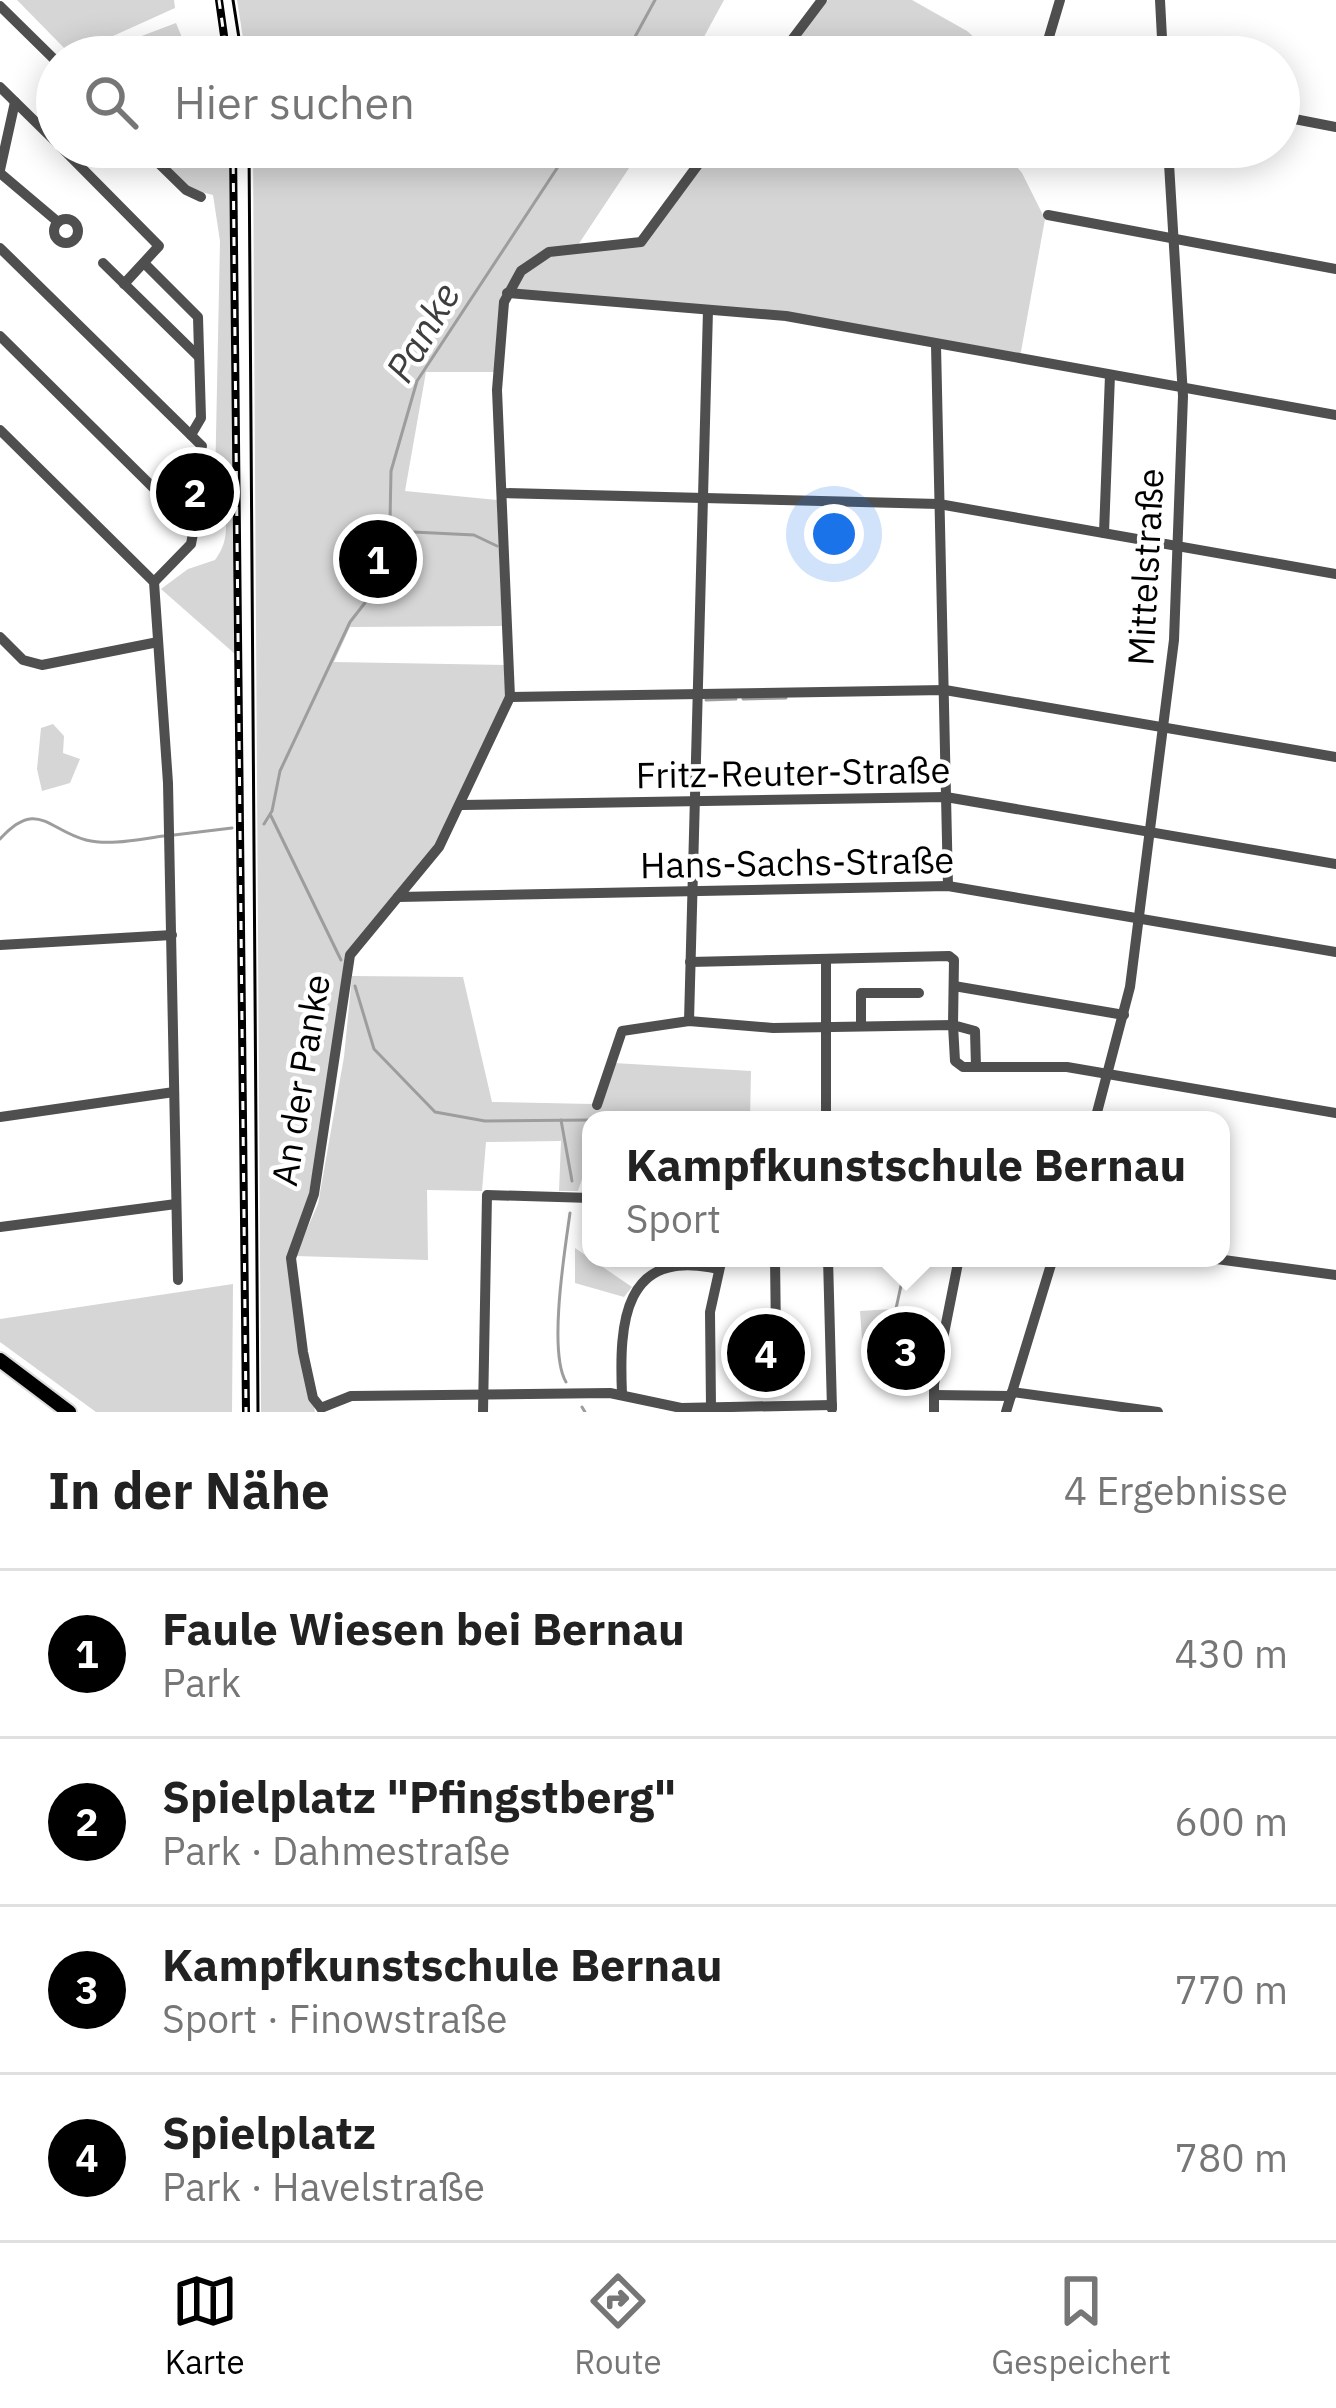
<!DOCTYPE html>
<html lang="de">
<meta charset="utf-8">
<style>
body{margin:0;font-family:"IBM Plex Sans",sans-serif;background:#f6f6f6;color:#222}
.you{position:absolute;left:834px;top:534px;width:42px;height:42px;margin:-30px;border:9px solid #fff;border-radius:50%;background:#1a73e8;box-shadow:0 0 0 18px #1a73e833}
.badge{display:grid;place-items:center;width:78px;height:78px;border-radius:50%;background:#000;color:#fff;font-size:39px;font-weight:700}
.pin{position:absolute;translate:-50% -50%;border:6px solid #fff;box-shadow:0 3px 12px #0006}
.popup{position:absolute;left:582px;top:1111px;width:648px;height:156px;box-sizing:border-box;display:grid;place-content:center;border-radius:24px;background:#fff;filter:drop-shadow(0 3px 9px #0005);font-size:39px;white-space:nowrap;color:#767676}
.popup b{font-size:45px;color:#222}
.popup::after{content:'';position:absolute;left:50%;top:100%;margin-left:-24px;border:24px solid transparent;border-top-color:#fff}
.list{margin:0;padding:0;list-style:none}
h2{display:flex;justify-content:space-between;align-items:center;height:156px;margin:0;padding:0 48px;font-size:51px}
h2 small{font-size:39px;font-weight:400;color:#767676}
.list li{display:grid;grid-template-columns:78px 1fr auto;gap:36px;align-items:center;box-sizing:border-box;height:168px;padding:0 48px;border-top:3px solid #e0e0e0}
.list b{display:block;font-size:45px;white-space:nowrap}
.list p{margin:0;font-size:39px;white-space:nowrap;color:#767676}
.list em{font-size:39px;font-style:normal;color:#767676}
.icon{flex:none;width:66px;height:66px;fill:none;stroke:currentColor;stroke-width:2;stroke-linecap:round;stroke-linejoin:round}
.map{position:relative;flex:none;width:1336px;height:1412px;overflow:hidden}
.search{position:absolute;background:#fff;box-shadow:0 6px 30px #0003;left:36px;right:36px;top:36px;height:132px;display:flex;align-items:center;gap:30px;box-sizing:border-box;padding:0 42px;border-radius:66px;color:#767676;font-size:45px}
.sheet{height:828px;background:#fff}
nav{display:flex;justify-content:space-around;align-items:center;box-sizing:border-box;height:168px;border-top:3px solid #e0e0e0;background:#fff;font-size:33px;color:#767676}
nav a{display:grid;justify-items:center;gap:6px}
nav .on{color:#000}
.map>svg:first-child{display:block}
.green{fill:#d6d6d6}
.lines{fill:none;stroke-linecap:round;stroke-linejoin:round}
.stream{stroke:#9d9d9d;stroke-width:3}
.major-casing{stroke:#dbdbdb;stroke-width:18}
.minor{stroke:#4f4f4f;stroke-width:10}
.major{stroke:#000;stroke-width:14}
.tram{stroke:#000;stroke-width:3}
.rail-casing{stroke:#000;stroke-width:8}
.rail{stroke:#fff;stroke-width:3;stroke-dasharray:9;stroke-linecap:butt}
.labels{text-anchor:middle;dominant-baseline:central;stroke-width:9;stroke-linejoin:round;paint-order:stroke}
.street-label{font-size:36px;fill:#000;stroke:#fff}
.water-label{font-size:39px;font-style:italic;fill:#3e3e3e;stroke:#fff}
</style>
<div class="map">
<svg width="1336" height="1412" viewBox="0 0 1336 1412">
<rect width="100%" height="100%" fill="#fff"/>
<g class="green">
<path d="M17 0H174L175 8 71 55Z"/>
<path d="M237 0H724L693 57H246Z"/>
<path d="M828 0H912L967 31 997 57H783Z"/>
<path d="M176 23 190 57H86Z"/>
<path d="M148 147H229L235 654 161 589 188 569 215 560C233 536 226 511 215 484L220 241 213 195 190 189Z"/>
<path d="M253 147H643L574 251 641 245 714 147H1000L1022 173 1045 219 1020 357 867 327 512 289 495 372H426L405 491 497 500 502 626 350 627 334 662 506 665 505 702 437 844 352 946 306 1211 287 1264 315 1412H261Z"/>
<path d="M207 460H212L215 502 200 527 172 497Z"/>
<path d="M53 724 64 736 63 753 80 759 70 783 42 791 37 769 41 728Z"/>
<path d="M352 976 463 977 492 1102 592 1104 597 1110 614 1063 751 1071 750 1120H591L588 1161 578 1191H559L561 1141 486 1142 482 1191 427 1190 428 1260 295 1256 318 1204 344 1057Z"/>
<path d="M575 1248 632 1287 624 1297 575 1283Z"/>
<path d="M233 1284 232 1412H96L0 1342V1319Z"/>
<path d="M892 1309 890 1337 862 1339 860 1311Z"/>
</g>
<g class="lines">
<g class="stream">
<path d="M624 57 655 0"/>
<path d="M393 531 474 535 497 546"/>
<path d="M743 699 786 698"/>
<path d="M706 700 736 699"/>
<path d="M271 816 341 960"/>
<path d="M264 824 272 811 280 771 350 622 389 572 391 471 417 381 571 147"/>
<path d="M174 835 232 828"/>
<path d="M0 839C37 798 48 830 86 840 110 846 140 839 164 836"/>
<path d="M355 986 374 1049 435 1112 485 1121 591 1120"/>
<path d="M841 1118 923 1120"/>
<path d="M561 1120 572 1181"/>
<path d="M784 1120 809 1119"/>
<path d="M892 1327 907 1258"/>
<path d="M566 1382C548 1352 565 1249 570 1213"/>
<path d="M582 1407 585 1412"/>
</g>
<g class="major-casing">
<path id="major" d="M0 1360 69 1412"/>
</g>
<g class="minor">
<path d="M1160 0 1163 57"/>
<path d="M0 6 57 62"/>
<path d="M779 57 822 0"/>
<path d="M1043 57 1060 0"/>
<path d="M0 87 57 143"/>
<path d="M1279 116 1336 127"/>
<path d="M61 147 159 246 124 284"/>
<path d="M142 147 186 190 201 197"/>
<path d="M0 170 15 102"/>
<path d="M0 173 58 222"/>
<path d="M1048 215 1336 269"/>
<circle cx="66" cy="231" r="12"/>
<path d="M0 248 202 446"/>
<path d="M103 263 199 357"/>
<path d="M144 263 198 317 201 418 191 435"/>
<path d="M507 293 786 316 1336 415"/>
<path d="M0 336 194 528 191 544 154 582"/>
<path d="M936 345 948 886"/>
<path d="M0 430 154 582 168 783 178 1280"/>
<path d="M503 493 939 504 1336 574"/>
<path d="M1104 533 1110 375"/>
<path d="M0 637 23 660 42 665 158 642"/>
<path d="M510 697 945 690 1336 757"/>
<path d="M462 805 946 797 1336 864"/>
<path d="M398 897 948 886 1336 952"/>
<path d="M0 945 172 935"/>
<path d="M826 960V1120"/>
<path d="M690 962 949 956 954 960 953 1025 975 1031 976 1067"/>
<path d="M954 986 1124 1015"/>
<path d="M689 1021 708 310"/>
<path d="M861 1025V993H919"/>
<path d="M597 1105 622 1031 689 1021 773 1028 953 1025 955 1061 963 1067H1067L1336 1113"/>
<path d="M0 1117 174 1092"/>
<path d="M1095 1120 1130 987 1174 640 1183 396 1168 147"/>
<path d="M0 1227 176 1204"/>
<path d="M775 1258 776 1336"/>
<path d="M828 1258 832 1409"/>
<path d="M1209 1258 1336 1275"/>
<path d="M1012 1392 1158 1412"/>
<path d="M622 1394C619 1323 623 1247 718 1269"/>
<path d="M934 1395 1011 1396"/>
<path d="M711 1407 710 1312 722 1258"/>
<path d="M321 1408 313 1398 303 1352 291 1258 314 1194 350 955 439 847 510 697 497 390 504 302 521 271 549 252 641 242 711 147"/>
<path d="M321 1408 351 1396 610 1393 681 1408 832 1405"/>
<path d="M483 1412 487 1195 591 1198"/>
<path d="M934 1412V1384L959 1258"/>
<path d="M1006 1412 1053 1258"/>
</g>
<use href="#major" class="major"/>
<g class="tram">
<path d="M233 0 242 57"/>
<path d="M249 147 258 1412"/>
</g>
<g class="rail-casing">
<g id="rail">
<path d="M219 0 227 57"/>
<path d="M233 147 246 1412"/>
</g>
</g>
<use href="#rail" class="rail"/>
</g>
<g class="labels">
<g class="street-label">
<text transform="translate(1145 567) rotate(-87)">Mittelstraße</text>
<text transform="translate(793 772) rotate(-1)">Fritz-Reuter-Straße</text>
<text transform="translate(797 862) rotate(-1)">Hans-Sachs-Straße</text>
<text transform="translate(300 1080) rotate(-81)">An der Panke</text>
</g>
<g class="water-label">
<text transform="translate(422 332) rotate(-60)">Panke</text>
</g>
</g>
</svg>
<div class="you"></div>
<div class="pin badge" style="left:378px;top:559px">1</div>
<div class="pin badge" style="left:195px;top:492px">2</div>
<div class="pin badge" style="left:906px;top:1351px">3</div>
<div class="popup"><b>Kampfkunstschule Bernau</b>Sport</div>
<div class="pin badge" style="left:766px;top:1353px">4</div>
<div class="search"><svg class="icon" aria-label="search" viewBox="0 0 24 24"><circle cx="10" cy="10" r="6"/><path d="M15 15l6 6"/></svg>Hier suchen</div>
</div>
<section class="sheet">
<h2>In der Nähe<small>4 Ergebnisse</small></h2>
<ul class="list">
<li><span class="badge">1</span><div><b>Faule Wiesen bei Bernau</b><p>Park</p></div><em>430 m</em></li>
<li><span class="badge">2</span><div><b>Spielplatz &quot;Pfingstberg&quot;</b><p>Park · Dahmestraße</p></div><em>600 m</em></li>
<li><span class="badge">3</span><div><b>Kampfkunstschule Bernau</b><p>Sport · Finowstraße</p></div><em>770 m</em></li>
<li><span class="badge">4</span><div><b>Spielplatz</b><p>Park · Havelstraße</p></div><em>780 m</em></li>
</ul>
</section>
<nav>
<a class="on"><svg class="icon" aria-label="map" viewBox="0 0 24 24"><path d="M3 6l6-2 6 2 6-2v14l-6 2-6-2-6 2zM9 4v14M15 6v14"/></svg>Karte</a>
<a><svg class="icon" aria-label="directions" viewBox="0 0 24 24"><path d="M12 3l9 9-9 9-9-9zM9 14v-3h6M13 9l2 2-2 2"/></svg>Route</a>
<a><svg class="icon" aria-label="saved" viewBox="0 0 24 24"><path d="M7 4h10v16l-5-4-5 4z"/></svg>Gespeichert</a>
</nav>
